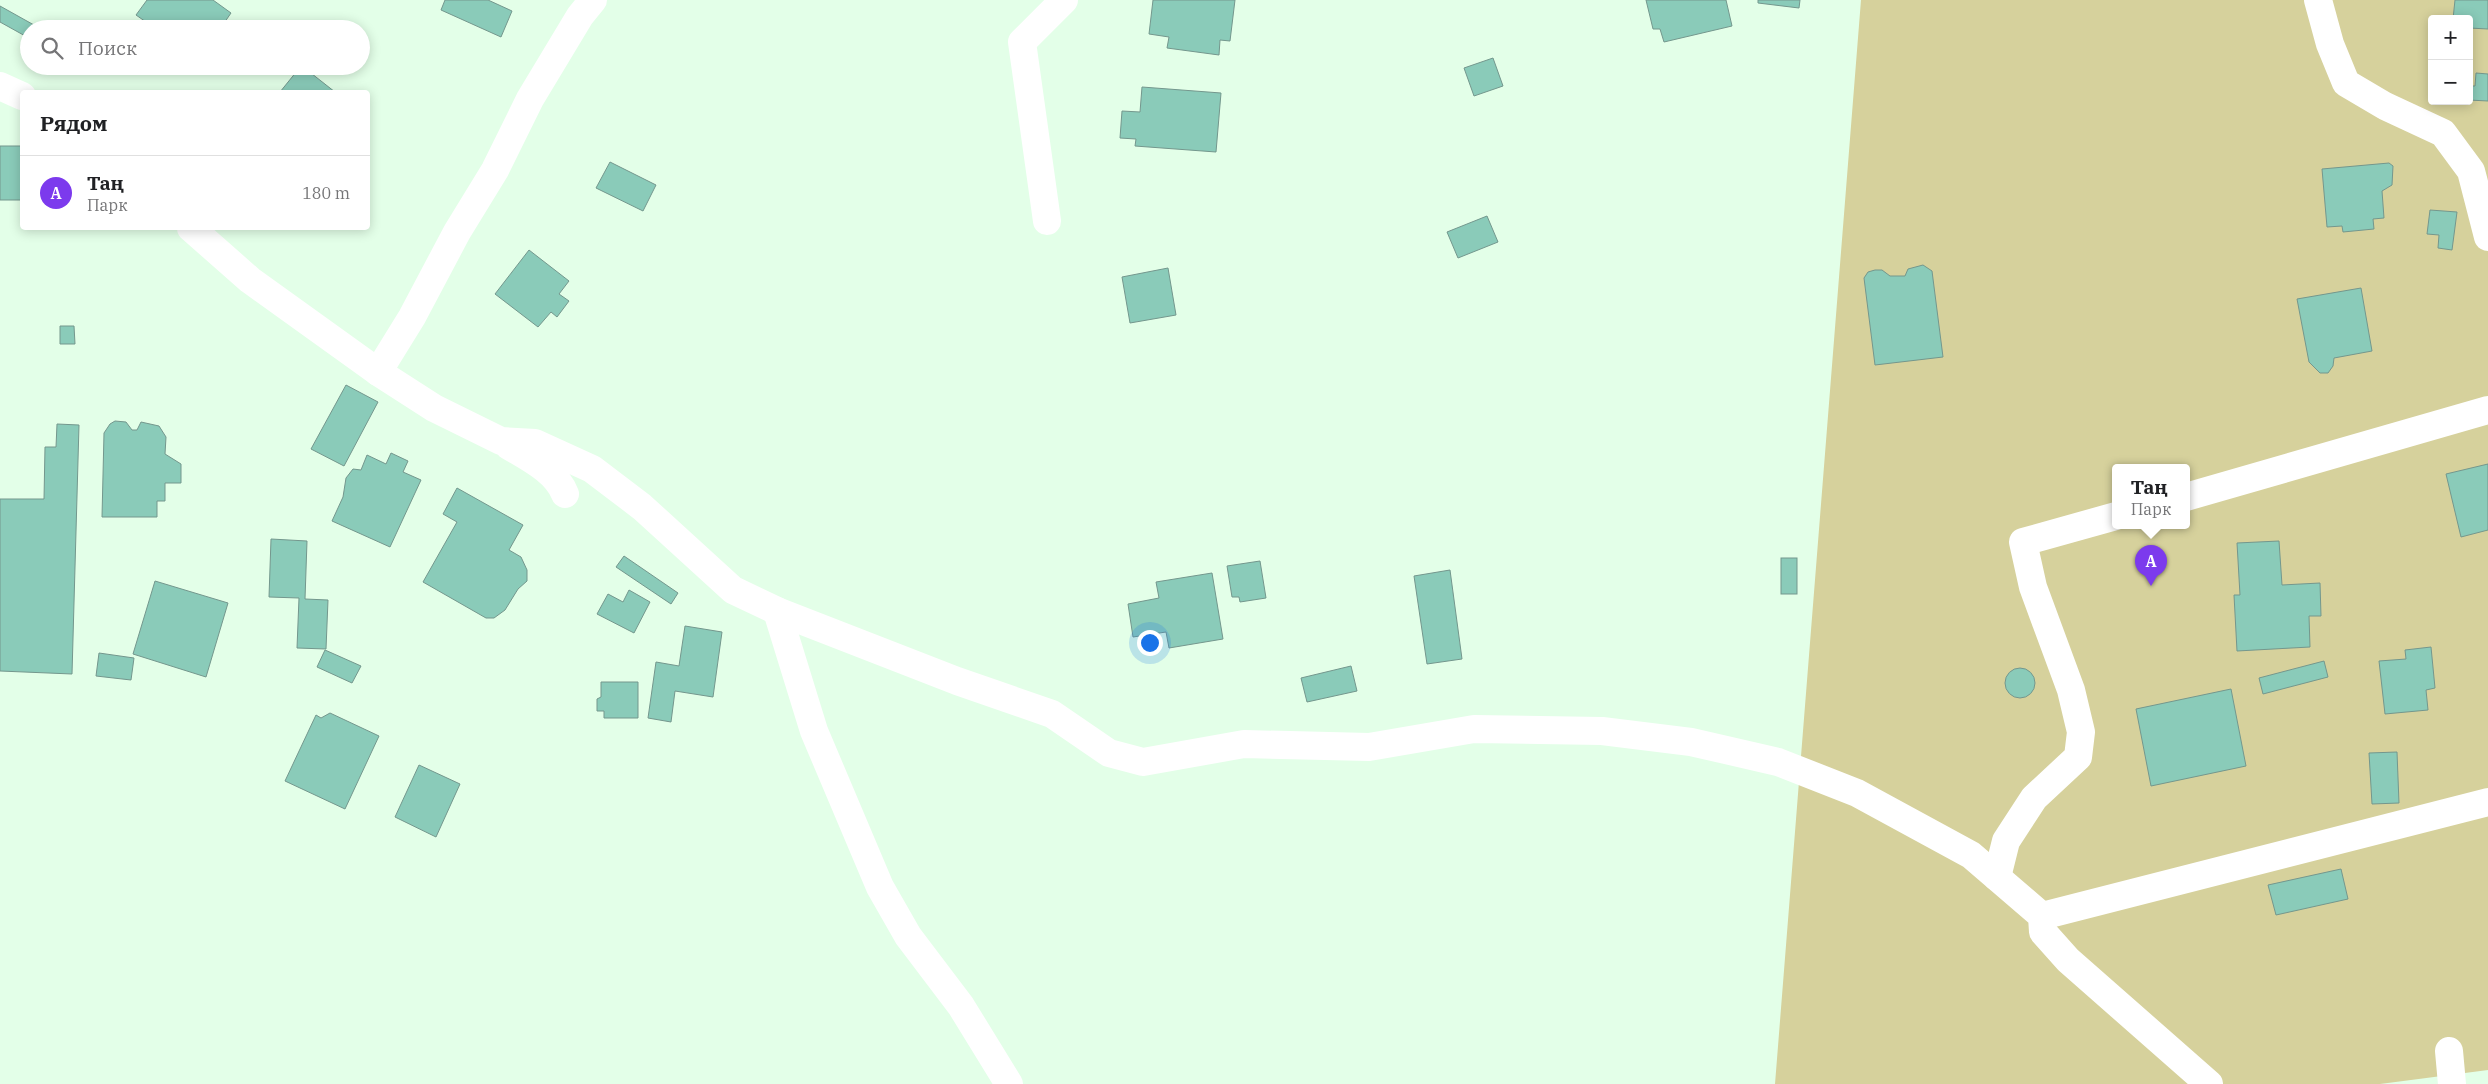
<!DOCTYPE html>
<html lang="ru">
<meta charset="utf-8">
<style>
body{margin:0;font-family:"IBM Plex Serif",serif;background:#f2f2f2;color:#202124}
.controls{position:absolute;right:15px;top:15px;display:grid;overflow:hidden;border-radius:5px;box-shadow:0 2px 12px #0003}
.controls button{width:45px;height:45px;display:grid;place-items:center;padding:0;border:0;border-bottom:1px solid #e0e0e0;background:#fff;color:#202124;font:25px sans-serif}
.you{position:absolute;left:1149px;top:642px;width:18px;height:18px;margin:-12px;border:4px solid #fff;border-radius:50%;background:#1a73e8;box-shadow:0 0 0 8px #1a73e833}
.badge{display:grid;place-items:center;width:32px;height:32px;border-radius:50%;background:#7c3aed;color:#fff;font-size:16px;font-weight:700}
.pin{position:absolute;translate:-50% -41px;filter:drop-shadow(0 1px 2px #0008)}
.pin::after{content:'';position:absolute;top:26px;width:18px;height:15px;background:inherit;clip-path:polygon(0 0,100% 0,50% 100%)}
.popup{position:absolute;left:2112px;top:464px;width:78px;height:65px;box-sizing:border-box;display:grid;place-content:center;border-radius:5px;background:#fff;filter:drop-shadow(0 1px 4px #0005);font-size:16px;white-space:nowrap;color:#757577}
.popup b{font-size:19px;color:#202124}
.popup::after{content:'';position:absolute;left:50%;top:100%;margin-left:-10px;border:10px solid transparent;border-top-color:#fff}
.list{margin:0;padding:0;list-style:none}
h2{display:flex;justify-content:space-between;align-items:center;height:65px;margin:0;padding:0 20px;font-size:21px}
h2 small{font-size:16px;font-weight:400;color:#757577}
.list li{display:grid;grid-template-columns:32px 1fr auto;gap:15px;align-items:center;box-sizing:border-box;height:75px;padding:0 20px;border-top:1px solid #e0e0e0}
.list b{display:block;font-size:19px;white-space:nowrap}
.list p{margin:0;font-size:16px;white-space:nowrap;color:#757577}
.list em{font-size:16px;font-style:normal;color:#757577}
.icon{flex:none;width:28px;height:28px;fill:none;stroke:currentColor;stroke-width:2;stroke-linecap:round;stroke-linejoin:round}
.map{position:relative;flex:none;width:2488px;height:1084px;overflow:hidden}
.search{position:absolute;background:#fff;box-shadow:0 2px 12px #0003;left:20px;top:20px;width:350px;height:55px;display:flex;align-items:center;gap:12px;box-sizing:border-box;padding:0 18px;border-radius:28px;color:#757577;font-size:19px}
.panel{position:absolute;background:#fff;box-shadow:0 2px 12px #0003;left:20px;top:90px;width:350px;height:140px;border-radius:5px}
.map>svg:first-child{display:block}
.green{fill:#d6d19c;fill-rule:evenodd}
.building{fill:#8acbb9;stroke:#74978d}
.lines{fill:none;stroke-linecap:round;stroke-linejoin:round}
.minor{stroke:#fff;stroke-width:28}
</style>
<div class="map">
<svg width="2488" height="1084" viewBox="0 0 2488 1084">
<rect width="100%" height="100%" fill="#e3ffe8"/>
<path class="green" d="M1861 0H2488V1070L2380 1084H1775ZM2432 19H2469V101H2432ZM2116 467H2186V525H2116Z"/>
<g class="building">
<path d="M147 0H213L231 13 220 29H156L136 15Z"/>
<path d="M445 0H488L512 11 501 37 441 10Z"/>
<path d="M1153 0H1235L1230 41 1220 40 1219 55 1167 48 1169 37 1149 34Z"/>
<path d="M1646 0H1726L1732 26 1664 42 1660 29H1653Z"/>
<path d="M1758 0H1800L1799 8 1758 3Z"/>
<path d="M2455 0H2488V29L2469 28V19H2453Z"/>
<path d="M0 6 34 25 29 29 27 37 0 22Z"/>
<path d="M1493 58 1503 86 1474 96 1464 68Z"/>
<path d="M301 66H302L335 92H280Z"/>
<path d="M2476 73 2488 74V101L2469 100V86H2475Z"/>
<path d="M1142 87 1221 93 1216 152 1135 146 1136 139 1120 138 1122 111 1140 112Z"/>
<rect x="0" y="146" width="22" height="54"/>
<path d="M610 162 656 185 643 211 596 188Z"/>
<path d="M2389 163 2393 166 2392 185 2382 191 2384 218 2373 219 2374 229 2343 232 2342 226 2327 227 2322 169Z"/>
<path d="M2430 210 2457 212 2452 250 2438 248 2439 235 2427 234Z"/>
<path d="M1487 216 1498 242 1458 258 1447 232Z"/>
<path d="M529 250 569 281 559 294 569 301 557 317 551 312 538 327 495 294Z"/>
<path d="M1923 265 1932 271 1943 357 1875 365 1864 278 1868 272 1875 270H1882L1890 276H1905L1908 269Z"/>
<path d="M1168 268 1176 315 1130 323 1122 277Z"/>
<path d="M2361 288 2372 351 2334 358 2333 366 2328 373H2320L2309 362 2297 299Z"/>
<path d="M60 326H74L75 344H60Z"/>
<path d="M346 385 378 402 344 466 311 449Z"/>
<path d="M115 421 126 422 132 430H137L141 422 159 426 166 437 165 454 181 464V483H165V501H157V517H102L104 433 110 424Z"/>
<path d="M57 424 79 425 72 674 0 671V499H44L45 447H56Z"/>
<path d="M391 453 408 461 403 472 421 480 390 547 332 521 343 497 346 478 353 469 361 470 367 455 386 464Z"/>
<path d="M2488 464V530L2461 537 2446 474Z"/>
<path d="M457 488 523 525 509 550 521 557 527 570V581L518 589 505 610 494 618H486L423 582 457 522 443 514Z"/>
<path d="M271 539 307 541 305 599 328 600 326 649 297 648 299 598 269 597Z"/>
<path d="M2279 541 2282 585 2320 583 2321 616H2309L2310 647 2237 651 2234 595H2240L2237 543Z"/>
<path d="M624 556 678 593 671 604 616 567Z"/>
<rect x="1781" y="558" width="16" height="36"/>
<path d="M1260 561 1266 598 1240 602 1239 597H1232L1227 566Z"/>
<path d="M1450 570 1462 659 1427 664 1414 576Z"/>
<path d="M1212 573 1223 639 1169 648 1166 632 1133 637 1128 604 1159 598 1156 582Z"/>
<path d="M155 581 228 603 206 677 133 654Z"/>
<path d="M629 590 650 602 634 633 597 614 608 594 623 602Z"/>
<path d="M685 626 722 632 713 697 675 691 671 722 648 718 656 662 679 666Z"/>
<path d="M2431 647 2435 688 2426 690 2428 710 2385 714 2379 661 2406 659 2405 650Z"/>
<path d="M325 650 361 666 352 683 317 667Z"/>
<path d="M99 653 134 658 131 680 96 676Z"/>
<path d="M2324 661 2328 677 2263 694 2259 678Z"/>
<path d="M1351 666 1357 691 1307 702 1301 678Z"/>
<circle cx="2020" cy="683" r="15"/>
<path d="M601 682H638V718H604V711H597V699L601 697Z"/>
<path d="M2231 689 2246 766 2151 786 2136 709Z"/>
<path d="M330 713 379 736 345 809 285 781 316 715 321 718Z"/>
<path d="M2397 752 2399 803 2372 804 2369 753Z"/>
<path d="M419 765 460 784 436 837 395 817Z"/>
<path d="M2341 869 2348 899 2276 915 2268 885Z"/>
</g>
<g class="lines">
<g class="minor">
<path d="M2318 0 2330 44 2346 83 2385 106 2443 133 2471 171 2488 237"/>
<path d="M0 86 22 96"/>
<path d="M1047 221 1022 42 1064 0"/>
<path d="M191 228 250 280 378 372 434 408 501 441 535 443 592 469 642 507 733 590 777 611 957 681 1052 714 1109 753 1143 762 1244 744 1369 747 1474 729 1602 731 1691 742 1778 762 1857 793 1971 855 2042 916 2043 932 2068 960 2209 1084"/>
<path d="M378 372 412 317 457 232 495 170 530 99 580 16 593 0"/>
<path d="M509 446C529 458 556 471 565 494"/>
<path d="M2186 497 2488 410"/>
<path d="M777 611 814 731 880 887 908 936 961 1006 1009 1084"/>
<path d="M1997 877 2006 841 2034 798 2078 757 2081 732 2071 690 2033 587 2023 542 2116 516"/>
<path d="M2042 916 2488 802"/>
<path d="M2449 1051 2452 1084"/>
</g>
</g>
</svg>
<div class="controls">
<button>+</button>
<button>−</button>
</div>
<div class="you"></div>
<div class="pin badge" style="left:2151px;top:586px">A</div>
<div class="popup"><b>Таң</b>Парк</div>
<div class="search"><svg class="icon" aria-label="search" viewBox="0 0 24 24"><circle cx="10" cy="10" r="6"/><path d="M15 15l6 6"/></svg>Поиск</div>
<section class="panel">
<h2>Рядом<small></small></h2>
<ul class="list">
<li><span class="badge">A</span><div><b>Таң</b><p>Парк</p></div><em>180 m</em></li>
</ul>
</section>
</div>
